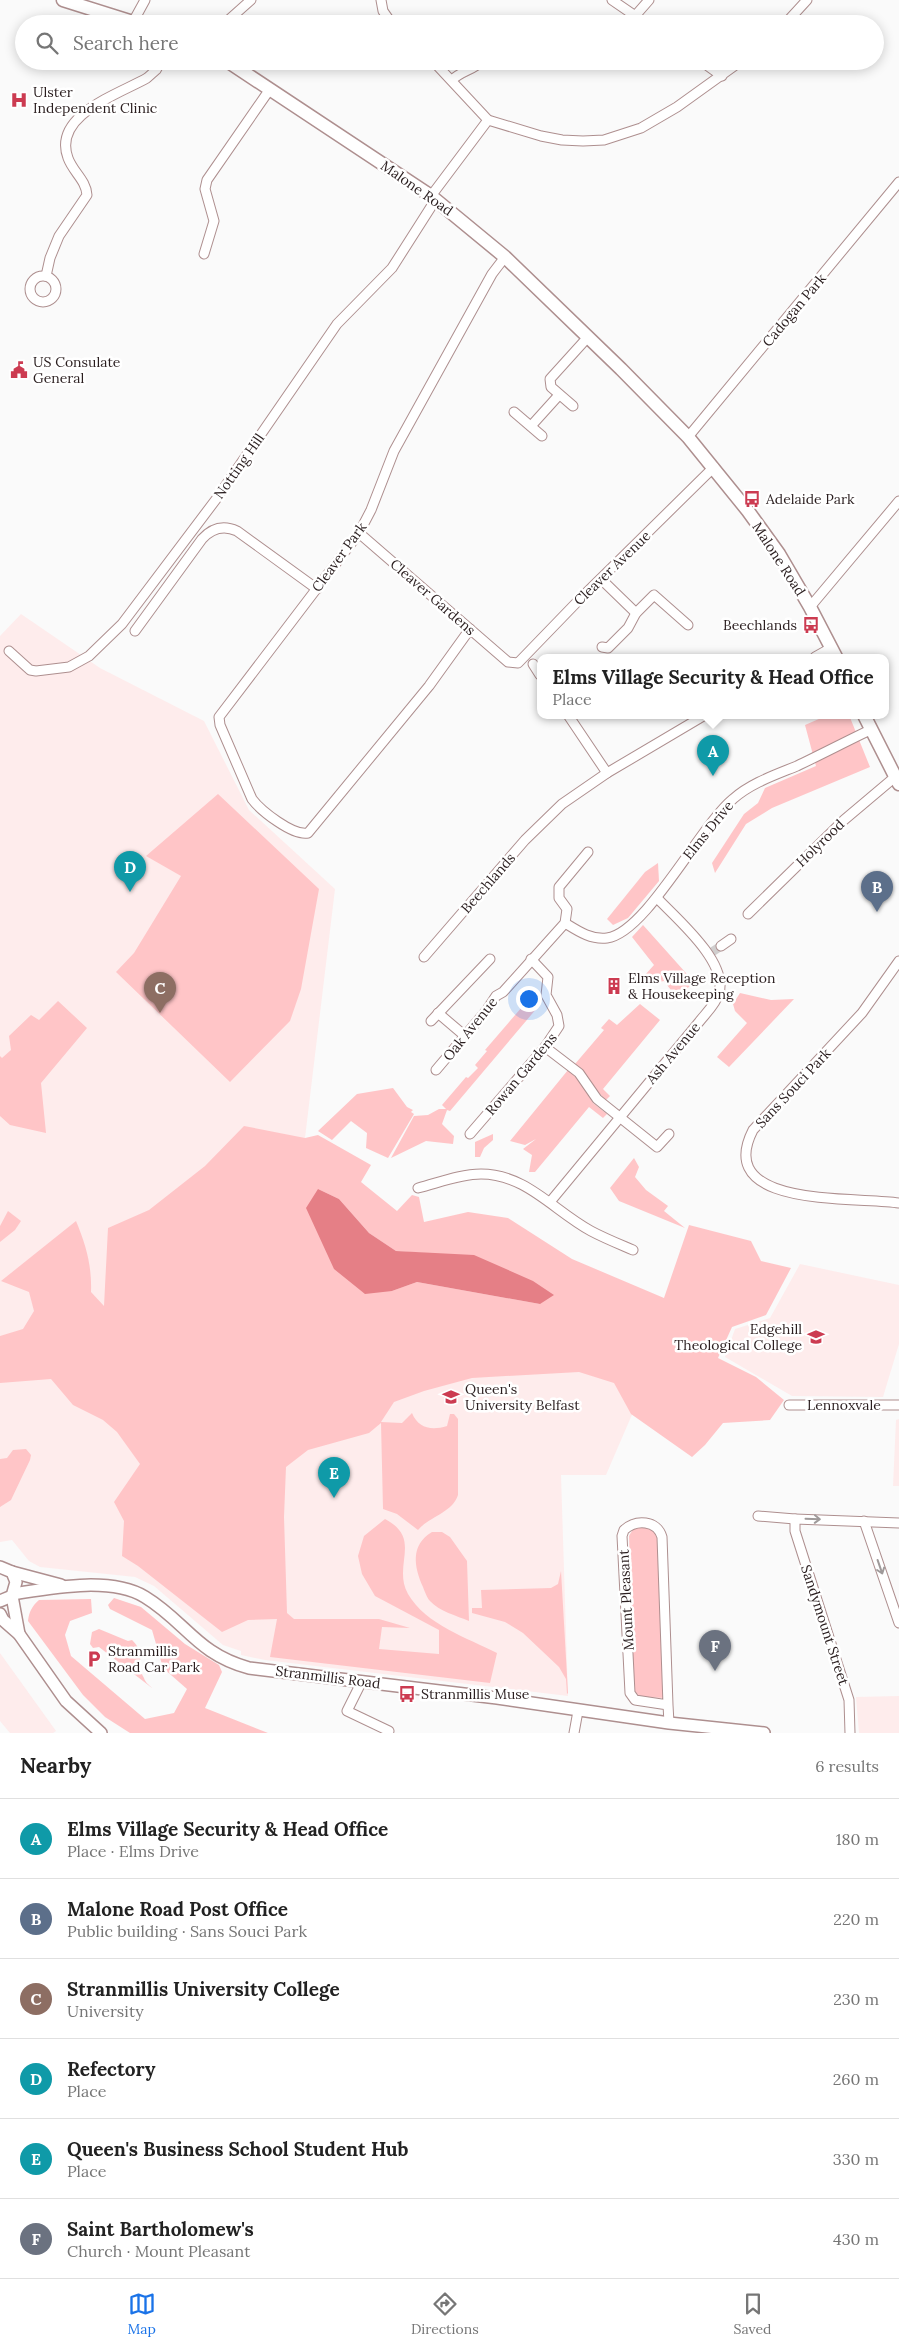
<!DOCTYPE html>
<meta charset="utf-8">
<style>
body{margin:0;font-family:Lora,serif;background:#f2f2f2;color:#222}
.you{position:absolute;left:528px;top:998px;width:18px;height:18px;margin:-12px;border:4px solid #fff;border-radius:50%;background:#1a73e8;box-shadow:0 0 0 8px #1a73e833}
.badge{display:grid;place-items:center;width:32px;height:32px;border-radius:50%;background:#1a73e8;color:#fff;font-size:16px;font-weight:700}
.pin{position:absolute;translate:-50% -41px;filter:drop-shadow(0 1px 2px #0008)}
.pin::after{content:'';position:absolute;top:26px;width:18px;height:15px;background:inherit;clip-path:polygon(0 0,100% 0,50% 100%)}
.popup{position:absolute;left:537px;top:654px;width:352px;height:65px;box-sizing:border-box;display:grid;place-content:center;border-radius:10px;background:#fff;filter:drop-shadow(0 1px 4px #0005);font-size:16px;white-space:nowrap;color:#767676}
.popup b{font-size:19px;color:#222}
.popup::after{content:'';position:absolute;left:50%;top:100%;margin-left:-10px;border:10px solid transparent;border-top-color:#fff}
.list{margin:0;padding:0;list-style:none}
h2{display:flex;justify-content:space-between;align-items:center;height:65px;margin:0;padding:0 20px;font-size:21px}
h2 small{font-size:16px;font-weight:400;color:#767676}
.list li{display:grid;grid-template-columns:32px 1fr auto;gap:15px;align-items:center;box-sizing:border-box;height:80px;padding:0 20px;border-top:1px solid #e0e0e0}
.list b{display:block;font-size:19px;white-space:nowrap}
.list p{margin:0;font-size:16px;white-space:nowrap;color:#767676}
.list em{font-size:16px;font-style:normal;color:#767676}
.icon{flex:none;width:28px;height:28px;fill:none;stroke:currentColor;stroke-width:2;stroke-linecap:round;stroke-linejoin:round}
.map{position:relative;flex:none;width:899px;height:1733px;overflow:hidden}
.search{position:absolute;background:#fff;box-shadow:0 2px 12px #0003;left:15px;right:15px;top:15px;height:55px;display:flex;align-items:center;gap:12px;box-sizing:border-box;padding:0 18px;border-radius:28px;color:#767676;font-size:19px}
.sheet{height:545px;background:#fff}
nav{display:flex;justify-content:space-around;align-items:center;box-sizing:border-box;height:70px;border-top:1px solid #e0e0e0;background:#fff;font-size:14px;color:#767676}
nav a{display:grid;justify-items:center;gap:2px}
nav .on{color:#1a73e8}
.map>svg:first-child{display:block}
.built{fill:#feecec}
.green{fill:#ffc5c7;fill-rule:evenodd}
.water{fill:#e57f86}
.lines{fill:none;stroke-linecap:round;stroke-linejoin:round}
.minor-tunnel{stroke:#d0cece;stroke-width:9;stroke-dasharray:9 4.5;stroke-linecap:butt}
.minor-casing{stroke:#ae8f8f;stroke-width:11}
.tertiary-casing{stroke:#ae8f8f;stroke-width:14}
.secondary-casing{stroke:#ae8f8f;stroke-width:15}
.minor{stroke:#fff;stroke-width:9}
.tertiary{stroke:#fff;stroke-width:11}
.secondary{stroke:#fff;stroke-width:12}
.oneway{stroke:#9f9a9a}
.labels{text-anchor:middle;dominant-baseline:central;stroke-width:5;stroke-linejoin:round;paint-order:stroke}
.poi-label{font-size:14px;fill:#2a1e1f;stroke:#fff;text-anchor:start}
.street-label{font-size:14px;fill:#2a1e1f;stroke:#fff}
</style>
<div class="map">
<svg width="899" height="1733" viewBox="0 0 899 1733">
<rect width="100%" height="100%" fill="#fafafa"/>
<g class="built">
<path d="M21 614 100 668 204 721 249 810 335 889 305 1138 374 1223 677 1310 606 1475H561L568 1696 265 1660 241 1655V1651L223 1645 154 1586 135 1577 40 1567 29 1561 12 1540 0 1542V636Z"/>
<path d="M800 1264 899 1285V1344L883 1397 792 1396 725 1357 735 1329 770 1318Z"/>
<path d="M899 1419V1486H893L896 1420Z"/>
<path d="M0 1653 56 1731 53 1733H10L0 1721Z"/>
<path d="M899 1696V1733H859L856 1697Z"/>
</g>
<g class="green">
<path d="M828 715H849L870 767 772 808 746 824 715 873 712 863 744 814 758 803 765 788 816 766 805 725Z"/>
<path d="M218 794 319 889 301 989 290 1021 230 1082 116 972 134 953 181 876 146 856Z"/>
<path d="M658 863 659 881 628 918 613 925 607 919 645 872Z"/>
<path d="M643 925 694 982 677 998 664 981 654 983 645 975 654 965 632 937Z"/>
<path d="M740 993 771 1000 794 999 729 1067 717 1057 747 1023 735 1011 733 1004Z"/>
<path d="M528 1000 537 1008 450 1111 447 1110 442 1124 454 1136 453 1144 426 1141 391 1158 414 1116 428 1115 439 1109H446L442 1105 466 1077 468 1078 478 1068 475 1065 487 1051 485 1050Z"/>
<path d="M58 1001 87 1028 41 1083 46 1133 10 1125 0 1116V1056L2 1058 11 1050 9 1036 31 1015 39 1020Z"/>
<path d="M640 1004 660 1020 603 1089 610 1096 606 1100C593 1089 590 1075 575 1064L604 1030 601 1028 609 1019 617 1025Z"/>
<path d="M568 1070 581 1082 593 1103 607 1114 603 1118 589 1107 535 1172H529L532 1155 523 1149 536 1139 525 1145 510 1141Z"/>
<path d="M393 1088 407 1107 413 1110 411 1112 414 1114 388 1158 366 1148 367 1133 351 1121 332 1140 318 1131 357 1094Z"/>
<path d="M244 1126 305 1138 318 1135 371 1165 361 1182 397 1211 412 1195 419 1197 424 1222 468 1212 508 1218 572 1259 664 1298 689 1225 751 1241 761 1261 791 1268 766 1315 732 1327 718 1358 756 1377 784 1400 770 1420 723 1423 705 1445 692 1457 631 1414 614 1383 579 1372 472 1378 424 1391 394 1402 381 1422 402 1423 412 1413C418 1428 431 1431 447 1426L450 1414H454L458 1419V1495C452 1513 430 1516 418 1530L397 1514 383 1509 381 1423 369 1433 308 1450 286 1467 284 1517 287 1613 294 1619H379L410 1628 382 1627 379 1649 439 1654V1630L375 1596 362 1574 358 1556 364 1536 385 1519C423 1539 392 1565 408 1594 426 1625 468 1638 497 1653L490 1683 270 1657 277 1619 248 1620 222 1632 138 1566 122 1556 124 1521 114 1502 140 1464 117 1432 103 1420 73 1405 51 1379 0 1383V1336L23 1329 34 1311 29 1292 1 1281 76 1221C86 1245 92 1266 91 1292L104 1306 108 1228 149 1210 205 1166ZM318 1189 339 1199 369 1233 396 1251 424 1253 540 1304 417 1282 392 1291Z"/>
<path d="M493 1134V1140L484 1148 480 1157H475V1142Z"/>
<path d="M634 1158 639 1167 635 1177 646 1190 668 1206 664 1211 685 1228 619 1201 610 1188Z"/>
<path d="M8 1211 21 1221 15 1230 0 1242V1226Z"/>
<path d="M26 1449 31 1455 30 1460 11 1500 0 1507V1459L7 1458 13 1450Z"/>
<path d="M641 1526 653 1527 658 1534 665 1698 640 1697 634 1690 629 1536 633 1529Z"/>
<path d="M432 1532H442L450 1537 467 1561 469 1621C457 1616 439 1611 430 1601 427 1598 425 1592 423 1587 414 1567 410 1545 432 1532Z"/>
<path d="M561 1571 568 1693 567 1694 566 1679 559 1667 523 1633 505 1622 472 1613V1608H482L481 1590 551 1588 558 1584Z"/>
<path d="M114 1598 141 1607 185 1644 219 1665 222 1672 205 1708 268 1733H130L105 1717 83 1695 28 1621C29 1612 32 1606 39 1600L91 1599 92 1613 70 1621 65 1635 71 1656 145 1719 174 1713 187 1689 163 1668 152 1630 110 1609 108 1605Z"/>
<path d="M99 1629 128 1641 132 1640C146 1653 136 1664 144 1678 145 1682 149 1685 152 1688L99 1647 93 1648 90 1644 92 1632Z"/>
</g>
<path class="water" d="M318 1189 339 1199 369 1233 396 1251 474 1255 533 1281 554 1295 540 1304 417 1282 392 1291 365 1294 334 1269 306 1208Z"/>
<g class="lines">
<path class="minor-tunnel" d="M712 952 721 946"/>
<g class="minor-casing">
<g id="minor">
<path d="M381 0 383 11 392 24"/>
<path d="M612 0 647 24"/>
<path d="M635 16 649 0"/>
<path d="M133 22 145 0"/>
<path d="M224 24 251 0"/>
<path d="M785 24 807 0"/>
<path d="M433 61 488 120 541 136 562 140 583 141 604 140 641 128 677 107 741 61"/>
<path d="M701 61 722 76"/>
<path d="M452 80C461 71 473 70 482 61"/>
<path d="M431 196 488 120"/>
<path d="M204 254 214 221 205 189 207 180 270 89"/>
<path d="M46 276 50 258 59 236 87 195C86 180 73 172 68 158 52 115 119 94 147 78L156 70 161 61"/>
<circle cx="43" cy="289" r="13"/>
<path d="M573 406 551 387 550 379 588 337"/>
<path d="M514 412 542 436"/>
<path d="M531 426 559 395"/>
<path d="M688 437 899 182"/>
<path d="M359 533 508 662 518 663 577 602 714 467"/>
<path d="M601 579 636 613"/>
<path d="M810 607 899 501"/>
<path d="M470 629 429 686 308 833C293 836 261 811 252 799L220 725 219 717 359 533 371 510 394 451 492 274 505 257"/>
<path d="M135 631 202 539C212 528 224 525 237 531L317 589"/>
<path d="M602 647 608 648 628 628 636 613 654 595 688 625"/>
<path d="M9 651 30 670 36 671 69 667 89 656 122 624 217 498 337 324 392 268 436 199"/>
<path d="M815 657 831 648"/>
<path d="M533 664 540 675"/>
<path d="M568 715 607 773"/>
<path d="M748 914 844 820 895 777"/>
<path d="M565 923C578 931 591 940 607 938 646 933 700 826 733 799 751 783 775 775 797 766 822 754 847 741 872 729"/>
<path d="M721 946 731 939"/>
<path d="M424 957 525 840 562 804 607 773 705 715"/>
<path d="M899 961 862 1013 753 1130C712 1210 860 1196 899 1203"/>
<path d="M438 1013 465 1036"/>
<path d="M431 1021 490 959"/>
<path d="M545 1047 579 1073 597 1099 657 1147 669 1134"/>
<path d="M436 1070 486 1011 496 996 503 992 565 923 567 909 559 898V887L588 852"/>
<path d="M470 1134 545 1047 559 1026 557 1015 546 995 548 977 531 959"/>
<path d="M418 1188C438 1183 460 1174 481 1174 526 1174 554 1211 591 1231 604 1238 619 1244 633 1250"/>
<path d="M550 1202 699 1022C706 1013 716 1004 719 993 728 962 677 919 657 898"/>
<path d="M789 1405H899"/>
<path d="M758 1516 795 1519"/>
<path d="M864 1521 899 1623"/>
<path d="M362 1681 347 1711 389 1731"/>
<path d="M668 1705 662 1537C657 1520 636 1519 624 1530L622 1536 630 1693 635 1700 668 1705 669 1723"/>
<path d="M574 1733 578 1711"/>
<path d="M850 1733 849 1700 795 1531V1519L899 1523"/>
</g>
</g>
<g class="tertiary-casing">
<g id="tertiary">
<path d="M0 1567 12 1572 16 1582 12 1596 0 1601"/>
<path d="M12 1572 61 1585"/>
<path d="M13 1594C51 1588 110 1576 145 1597 186 1622 197 1654 249 1668L497 1698 669 1723 764 1733"/>
<path d="M12 1596 19 1634"/>
<path d="M0 1614 3 1620 19 1634 66 1701 101 1733"/>
</g>
</g>
<g class="secondary-casing">
<g id="secondary">
<path d="M63 0 139 24"/>
<path d="M227 61 431 196 505 257 621 369 688 437 748 511 779 554 810 607 836 657"/>
<path d="M864 715 899 784"/>
</g>
</g>
<use href="#minor" class="minor"/>
<use href="#tertiary" class="tertiary"/>
<use href="#secondary" class="secondary"/>
</g>
<defs><path id="oneway-shaft" d="M-6 0H5M1.5-3L5.5 0L1.5 3" fill="none" stroke-width="1.6" stroke-linecap="round" stroke-linejoin="round" transform="scale(1.25)"/></defs>
<g class="oneway">
<use href="#oneway-shaft" transform="translate(813 1519) rotate(2)"/>
<use href="#oneway-shaft" transform="translate(880 1567) rotate(71)"/>
</g>
<defs>
<g id="hospital-bare" transform="scale(1.35)"><path d="M-5-5h3v3.5h4V-5h3V5h-3V1.5h-4V5h-3Z" fill="#cc3b51" stroke="#fff" stroke-width="2.5" paint-order="stroke"/></g>
<g id="civic-bare" transform="scale(1.35)"><path d="M-.6-6.5H3V-4.5H.6V-3L4-1V1h2V6H-6V1h2V-1L-.6-3ZM-1.2 2.5V6h2.4V2.5Z" fill="#cc3b51" stroke="#fff" stroke-width="2.5" paint-order="stroke"/></g>
<g id="bus-bare" transform="scale(1.35)"><path d="M-5-6H5V4H4V6H2V4H-2V6H-4V4H-5ZM-3.5-4V0h7V-4ZM-3.5 1.2v1.5H-2V1.2ZM2 1.2v1.5H3.5V1.2Z" fill="#cc3b51" stroke="#fff" stroke-width="2.5" paint-order="stroke"/></g>
<g id="building-bare" transform="scale(1.35)"><path d="M-4-6H4V6H1V3H-1V6H-4ZM-2.5-4.3h1.7v1.8h-1.7ZM.8-4.3h1.7v1.8H.8ZM-2.5-1h1.7V.8h-1.7ZM.8-1h1.7V.8H.8Z" fill="#cc3b51" stroke="#fff" stroke-width="2.5" paint-order="stroke"/></g>
<g id="university-bare" transform="scale(1.35)"><path d="M0-5L7-2L0 1L-7-2ZM-4 1L0 2.5L4 1V4Q0 6-4 4Z" fill="#cc3b51" stroke="#fff" stroke-width="2.5" paint-order="stroke"/></g>
<g id="parking-bare" transform="scale(1.35)"><path d="M-3.5-5.5H1a3.5 3.5 0 0 1 0 7H-1V5.5H-3.5ZM-1-3.4V-.6H.8a1.4 1.4 0 0 0 0-2.8Z" fill="#cc3b51" stroke="#fff" stroke-width="2.5" paint-order="stroke"/></g>
</defs>
<g fill-rule="evenodd">
<use href="#hospital-bare" x="19" y="100"/>
<use href="#civic-bare" x="19" y="370"/>
<use href="#bus-bare" x="752" y="499"/>
<use href="#bus-bare" x="811" y="625"/>
<use href="#building-bare" x="614" y="986"/>
<use href="#university-bare" x="816" y="1337"/>
<use href="#university-bare" x="451" y="1397"/>
<use href="#parking-bare" x="94" y="1659"/>
<use href="#bus-bare" x="407" y="1694"/>
</g>
<g class="labels">
<g class="poi-label">
<text x="33" y="92">Ulster<tspan x="33" dy="16">Independent Clinic</tspan></text>
<text x="33" y="362">US Consulate<tspan x="33" dy="16">General</tspan></text>
<text x="766" y="499">Adelaide Park</text>
<text x="797" y="625" text-anchor="end">Beechlands</text>
<text x="628" y="978">Elms Village Reception<tspan x="628" dy="16">&amp; Housekeeping</tspan></text>
<text x="802" y="1329" text-anchor="end">Edgehill<tspan x="802" dy="16">Theological College</tspan></text>
<text x="465" y="1389">Queen's<tspan x="465" dy="16">University Belfast</tspan></text>
<text x="108" y="1651">Stranmillis<tspan x="108" dy="16">Road Car Park</tspan></text>
<text x="421" y="1694">Stranmillis Muse</text>
</g>
<g class="street-label">
<text transform="translate(417 188) rotate(35)">Malone Road</text>
<text transform="translate(794 310) rotate(-50)">Cadogan Park</text>
<text transform="translate(239 466) rotate(-55)">Notting Hill</text>
<text transform="translate(339 557) rotate(-54)">Cleaver Park</text>
<text transform="translate(779 559) rotate(57)">Malone Road</text>
<text transform="translate(612 568) rotate(-44)">Cleaver Avenue</text>
<text transform="translate(433 597) rotate(41)">Cleaver Gardens</text>
<text transform="translate(708 830) rotate(-51)">Elms Drive</text>
<text transform="translate(820 843) rotate(-44)">Holyrood</text>
<text transform="translate(488 883) rotate(-49)">Beechlands</text>
<text transform="translate(470 1029) rotate(-51)">Oak Avenue</text>
<text transform="translate(673 1053) rotate(-50)">Ash Avenue</text>
<text transform="translate(521 1074) rotate(-50)">Rowan Gardens</text>
<text transform="translate(793 1088) rotate(-47)">Sans Souci Park</text>
<text x="844" y="1405">Lennoxvale</text>
<text transform="translate(626 1600) rotate(-93)">Mount Pleasant</text>
<text transform="translate(825 1625) rotate(72)">Sandymount Street</text>
<text transform="translate(328 1677) rotate(7)">Stranmillis Road</text>
</g>
</g>
</svg>
<div class="you"></div>
<div class="pin badge" style="left:713px;top:776px;background:#0f9aa8">A</div>
<div class="popup"><b>Elms Village Security &amp; Head Office</b>Place</div>
<div class="pin badge" style="left:877px;top:912px;background:#5c6f8a">B</div>
<div class="pin badge" style="left:160px;top:1013px;background:#8d6e63">C</div>
<div class="pin badge" style="left:130px;top:892px;background:#0f9aa8">D</div>
<div class="pin badge" style="left:334px;top:1498px;background:#0f9aa8">E</div>
<div class="pin badge" style="left:715px;top:1671px;background:#6b7280">F</div>
<div class="search"><svg class="icon" aria-label="search" viewBox="0 0 24 24"><circle cx="10" cy="10" r="6"/><path d="M15 15l6 6"/></svg>Search here</div>
</div>
<section class="sheet">
<h2>Nearby<small>6 results</small></h2>
<ul class="list">
<li><span class="badge" style="background:#0f9aa8">A</span><div><b>Elms Village Security &amp; Head Office</b><p>Place · Elms Drive</p></div><em>180 m</em></li>
<li><span class="badge" style="background:#5c6f8a">B</span><div><b>Malone Road Post Office</b><p>Public building · Sans Souci Park</p></div><em>220 m</em></li>
<li><span class="badge" style="background:#8d6e63">C</span><div><b>Stranmillis University College</b><p>University</p></div><em>230 m</em></li>
<li><span class="badge" style="background:#0f9aa8">D</span><div><b>Refectory</b><p>Place</p></div><em>260 m</em></li>
<li><span class="badge" style="background:#0f9aa8">E</span><div><b>Queen's Business School Student Hub</b><p>Place</p></div><em>330 m</em></li>
<li><span class="badge" style="background:#6b7280">F</span><div><b>Saint Bartholomew's</b><p>Church · Mount Pleasant</p></div><em>430 m</em></li>
</ul>
</section>
<nav>
<a class="on"><svg class="icon" aria-label="map" viewBox="0 0 24 24"><path d="M3 6l6-2 6 2 6-2v14l-6 2-6-2-6 2zM9 4v14M15 6v14"/></svg>Map</a>
<a><svg class="icon" aria-label="directions" viewBox="0 0 24 24"><path d="M12 3l9 9-9 9-9-9zM9 14v-3h6M13 9l2 2-2 2"/></svg>Directions</a>
<a><svg class="icon" aria-label="saved" viewBox="0 0 24 24"><path d="M7 4h10v16l-5-4-5 4z"/></svg>Saved</a>
</nav>
